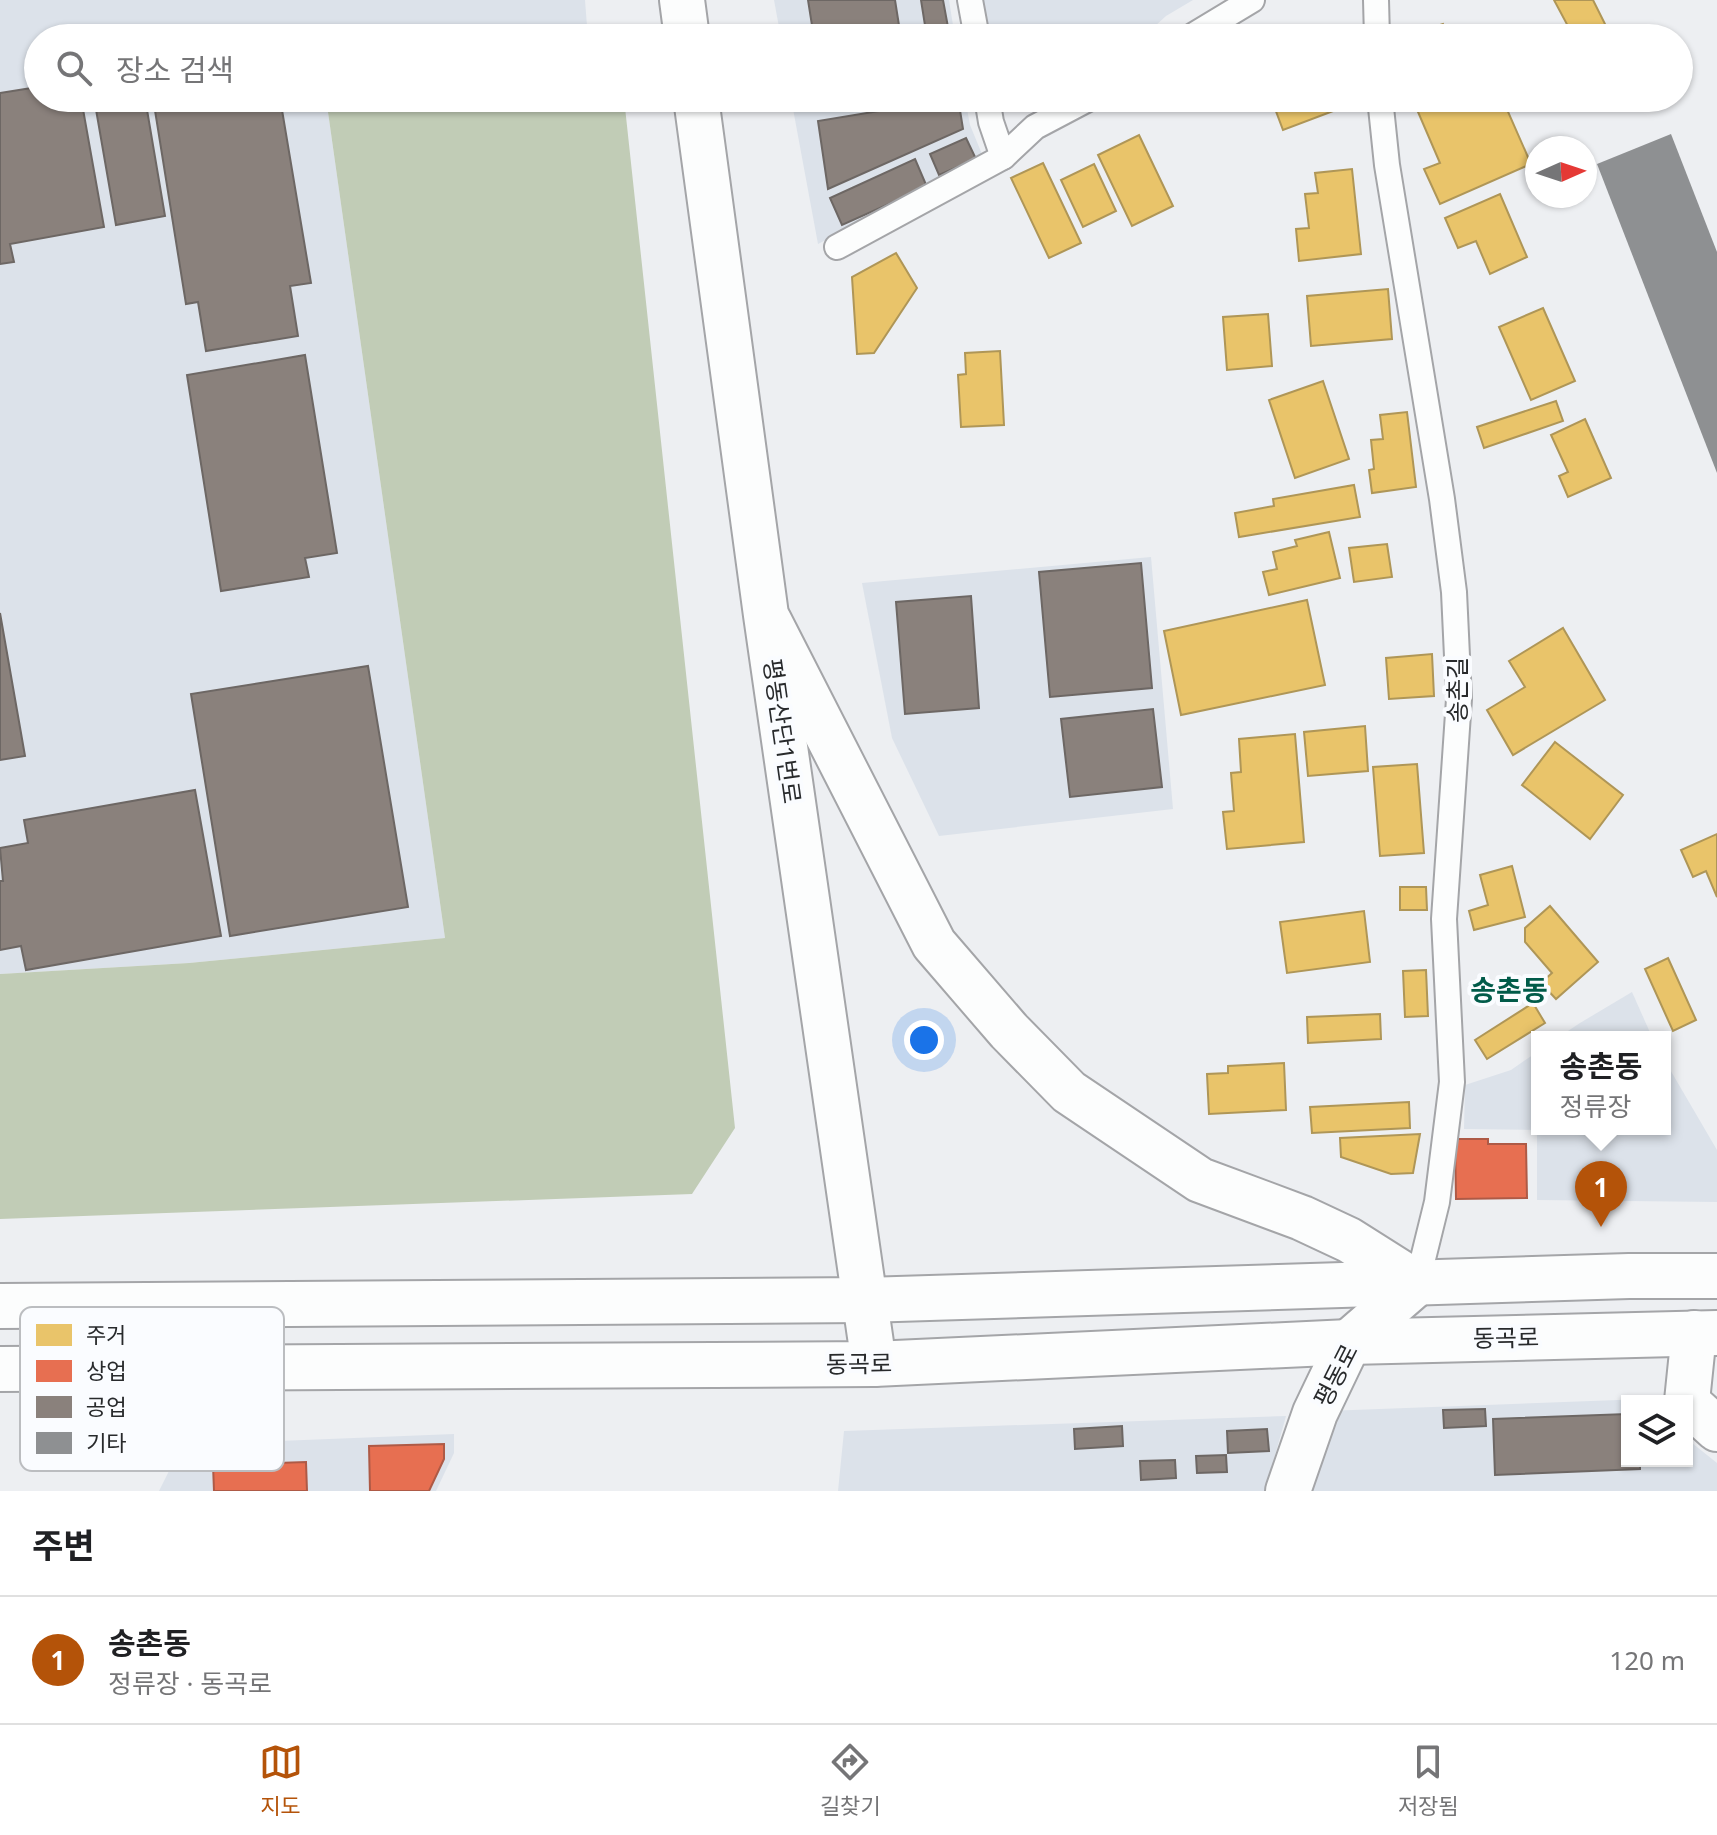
<!DOCTYPE html>
<html lang="ko">
<meta charset="utf-8">
<style>
body{margin:0;font-family:"Noto Sans","Noto Sans KR",sans-serif;background:#f6f6f6;color:#202124}
.controls{position:absolute;right:24px;bottom:24px;display:grid;overflow:hidden;border-radius:0px;box-shadow:0 2px 6px #0004}
.controls button{width:72px;height:72px;display:grid;place-items:center;padding:0;border:0;border-bottom:2px solid #e0e0e0;background:#fff;color:#202124;font:40px sans-serif}
.compass{position:absolute;left:1525px;top:136px;width:72px;height:72px;border-radius:50%;background:#fff;box-shadow:0 2px 6px #0004;rotate:87deg}
.you{position:absolute;left:924px;top:1040px;width:28px;height:28px;margin:-20px;border:6px solid #fff;border-radius:50%;background:#1a73e8;box-shadow:0 0 0 12px #1a73e833}
.badge{display:grid;place-items:center;width:52px;height:52px;border-radius:50%;background:#b45309;color:#fff;font-size:26px;font-weight:700}
.pin{position:absolute;translate:-50% -66px;filter:drop-shadow(0 2px 4px #0008)}
.pin::after{content:'';position:absolute;top:42px;width:28px;height:24px;background:inherit;clip-path:polygon(0 0,100% 0,50% 100%)}
.popup{position:absolute;left:1531px;top:1031px;width:140px;height:104px;box-sizing:border-box;display:grid;place-content:center;border-radius:0px;background:#fff;filter:drop-shadow(0 2px 6px #0005);font-size:26px;white-space:nowrap;color:#757577}
.popup b{font-size:30px;color:#202124}
.popup::after{content:'';position:absolute;left:50%;top:100%;margin-left:-16px;border:16px solid transparent;border-top-color:#fff}
.list{margin:0;padding:0;list-style:none}
h2{display:flex;justify-content:space-between;align-items:center;height:104px;margin:0;padding:0 32px;font-size:34px}
h2 small{font-size:26px;font-weight:400;color:#757577}
.list li{display:grid;grid-template-columns:52px 1fr auto;gap:24px;align-items:center;box-sizing:border-box;height:128px;padding:0 32px;border-top:2px solid #e0e0e0}
.list b{display:block;font-size:30px;white-space:nowrap}
.list p{margin:0;font-size:26px;white-space:nowrap;color:#757577}
.list em{font-size:26px;font-style:normal;color:#757577}
.icon{flex:none;width:44px;height:44px;fill:none;stroke:currentColor;stroke-width:2;stroke-linecap:round;stroke-linejoin:round}
.map{position:relative;flex:none;width:1717px;height:1491px;overflow:hidden}
.search{position:absolute;background:#fff;box-shadow:0 2px 6px #0004;left:24px;right:24px;top:24px;height:88px;display:flex;align-items:center;gap:20px;box-sizing:border-box;padding:0 28px;border-radius:44px;color:#757577;font-size:30px}
.sheet{height:232px;background:#fff}
nav{display:flex;justify-content:space-around;align-items:center;box-sizing:border-box;height:112px;border-top:2px solid #e0e0e0;background:#fff;font-size:22px;color:#757577}
nav a{display:grid;justify-items:center;gap:4px}
nav .on{color:#b45309}
.map>svg:first-child{display:block}
.built{fill:#dce2ea}
.forest{fill:#c1ccb6}
.homes{fill:#e9c46a;stroke:#af9657;stroke-width:2}
.shops{fill:#e76f51;stroke:#ae5a46;stroke-width:2}
.industry{fill:#8a817c;stroke:#6d6764;stroke-width:2}
.building{fill:#8e9092}
.lines{fill:none;stroke-linecap:round;stroke-linejoin:round}
.service-casing{stroke:#a4a5a8;stroke-width:28}
.minor-casing{stroke:#a4a5a8;stroke-width:48}
.tertiary-casing{stroke:#a4a5a8;stroke-width:48}
.secondary-casing{stroke:#a4a5a8;stroke-width:48}
.service{stroke:#fcfdfd;stroke-width:24}
.minor{stroke:#fcfdfd;stroke-width:44}
.tertiary{stroke:#fcfdfd;stroke-width:44}
.secondary{stroke:#fcfdfd;stroke-width:44}
.labels{text-anchor:middle;dominant-baseline:central;stroke-width:8;stroke-linejoin:round;paint-order:stroke}
.street-label{font-size:24px;fill:#282a2c;stroke:#fafcff}
.quarter-label{font-size:28px;font-weight:bold;fill:#015b49;stroke:#fafcff}
.key{fill:#fafcff;stroke:#bbbdc0;stroke-width:2}
.key-label{font-size:22px;fill:#282a2c}
</style>
<div class="map">
<svg width="1717" height="1491" viewBox="0 0 1717 1491">
<rect width="100%" height="100%" fill="#edeff2"/>
<g class="built">
<path d="M0 0H585L587 26 515 38H38V98H326L445 938 189 963 0 974Z"/>
<path d="M774 0H949L955 38H781Z"/>
<path d="M983 0H1193L1166 16 1142 38H990Z"/>
<path d="M791 98H965L970 125 984 159 818 244Z"/>
<path d="M1151 557 1173 809 939 836 892 738 862 583Z"/>
<path d="M1632 992 1652 1037H1559L1580 1023Z"/>
<path d="M1537 1052V1129H1665V1061L1717 1150V1202L1537 1200V1130L1464 1129 1465 1085 1511 1070Z"/>
<path d="M1672 1398 1673 1401H1627V1461H1687V1439L1717 1463V1491H1301L1326 1411Z"/>
<path d="M1286 1416 1265 1491H838L844 1431Z"/>
<path d="M454 1434V1453L436 1491H159L182 1445Z"/>
</g>
<path class="forest" d="M326 98H624L735 1128 692 1194 0 1219V974L189 963 445 938Z"/>
<g class="homes">
<path d="M1554 0H1593L1605 24 1606 38H1570L1569 28Z"/>
<path d="M1443 24 1448 38H1406L1405 36Z"/>
<path d="M1271 98H1357V102L1283 130Z"/>
<path d="M1412 98H1502L1531 164 1440 204 1424 169 1440 163Z"/>
<path d="M1139 135 1173 206 1132 226 1098 155Z"/>
<path d="M1043 163 1081 243 1049 258 1011 178Z"/>
<path d="M1094 164 1116 211 1083 227 1061 180Z"/>
<path d="M1352 169 1361 254 1299 261 1296 229 1309 228 1305 194 1318 193 1315 173Z"/>
<path d="M1500 194 1527 257 1490 274 1476 241 1458 248 1445 218Z"/>
<path d="M896 253 917 288 874 353 857 354 852 277Z"/>
<path d="M1388 289 1392 339 1311 346 1307 296Z"/>
<path d="M1543 308 1575 381 1531 400 1499 327Z"/>
<path d="M1268 314 1272 366 1227 370 1223 317Z"/>
<path d="M1000 351 1004 425 961 427 958 375 966 374 965 353Z"/>
<path d="M1323 381 1349 459 1295 478 1269 400Z"/>
<path d="M1556 401 1563 421 1484 448 1477 427Z"/>
<path d="M1407 412 1416 487 1372 493 1369 470 1374 469 1371 440 1383 439 1380 415Z"/>
<path d="M1585 419 1611 478 1568 497 1559 476 1568 472 1551 435Z"/>
<path d="M1354 485 1360 517 1239 537 1235 513 1274 506 1273 499Z"/>
<path d="M1329 532 1340 578 1269 595 1263 572 1277 569 1273 552 1297 546 1295 540Z"/>
<path d="M1387 544 1392 577 1354 582 1349 548Z"/>
<path d="M1307 600 1325 685 1181 715 1164 631Z"/>
<path d="M1563 628 1605 700 1513 755 1487 710 1525 687 1509 661Z"/>
<path d="M1432 654 1434 696 1389 699 1386 658Z"/>
<path d="M1365 726 1368 771 1308 776 1304 732Z"/>
<path d="M1295 734 1304 842 1227 849 1223 812 1234 811 1231 773 1241 772 1239 739Z"/>
<path d="M1555 742 1623 795 1590 839 1522 785Z"/>
<path d="M1417 764 1424 853 1380 856 1373 767Z"/>
<path d="M1717 834V897L1706 871 1693 877 1681 850Z"/>
<path d="M1512 866 1525 917 1474 930 1469 911 1488 905 1480 875Z"/>
<path d="M1400 887H1426L1427 910H1400Z"/>
<path d="M1550 906 1598 962 1556 999 1541 983 1552 973 1525 942V928Z"/>
<path d="M1364 911 1370 962 1287 973 1280 922Z"/>
<path d="M1668 958 1696 1020 1673 1031 1645 969Z"/>
<path d="M1426 970 1428 1016 1405 1017 1403 971Z"/>
<path d="M1533 1003 1545 1023 1487 1059 1475 1040Z"/>
<path d="M1380 1014 1381 1039 1308 1043 1307 1017Z"/>
<path d="M1284 1063 1286 1110 1209 1114 1207 1074 1228 1073V1066Z"/>
<path d="M1409 1102 1410 1128 1312 1133 1310 1107Z"/>
<path d="M1420 1134 1413 1173 1391 1174 1341 1157 1340 1138Z"/>
</g>
<g class="shops">
<path d="M1455 1139H1488V1144H1526L1527 1198 1456 1199Z"/>
<path d="M444 1444V1459L429 1491H370L369 1446Z"/>
<path d="M306 1462 307 1491H214L213 1465Z"/>
</g>
<g class="industry">
<path d="M808 0H895L901 38H814Z"/>
<path d="M921 0H943L950 38H927Z"/>
<path d="M38 87V98H81L104 227 10 244 14 262 0 264V93Z"/>
<path d="M94 98H145L165 216 116 225Z"/>
<path d="M153 98H280L311 283 290 286 298 336 206 351 198 302 186 304Z"/>
<path d="M958 98 963 129 828 189 818 121Z"/>
<path d="M966 138 976 159 939 175 930 154Z"/>
<path d="M915 159 927 187 842 225 830 198Z"/>
<path d="M305 355 337 553 305 558 309 577 221 591 187 375Z"/>
<path d="M1141 563 1152 688 1050 697 1039 572Z"/>
<path d="M971 596 979 708 905 714 896 602Z"/>
<path d="M0 613 25 756 0 760Z"/>
<path d="M368 666 408 907 230 936 191 694Z"/>
<path d="M1153 709 1162 787 1070 797 1061 719Z"/>
<path d="M195 790 221 936 26 970 21 946 0 950V881H3L0 848 28 843 24 820Z"/>
<path d="M1485 1409 1486 1426 1444 1428 1443 1410Z"/>
<path d="M1627 1414V1461H1640V1469L1495 1475 1493 1419Z"/>
<path d="M1122 1426 1123 1446 1075 1449 1074 1429Z"/>
<path d="M1267 1429 1269 1451 1228 1453 1227 1431Z"/>
<path d="M1226 1455 1227 1472 1197 1473 1196 1456Z"/>
<path d="M1175 1460 1176 1478 1141 1480 1140 1461Z"/>
</g>
<path class="building" d="M1671 134 1717 252V473L1597 164Z"/>
<g class="lines">
<g class="service-casing">
<g id="service">
<path d="M970 0 977 38"/>
<path d="M1376 0 1377 38"/>
<path d="M1189 38 1252 0"/>
<path d="M987 98 991 122 1003 157 1035 127 1090 98"/>
<path d="M1380 98 1387 165 1442 499 1454 592 1459 699 1444 919 1452 1082 1437 1202 1417 1283"/>
<path d="M837 247 1003 157"/>
</g>
</g>
<g class="minor-casing">
<g id="minor">
<path d="M769 621 934 944 1009 1031 1069 1092 1200 1180 1302 1218 1349 1240 1417 1283 1349 1342 1315 1413 1288 1491"/>
<path d="M1687 1401 1694 1333"/>
<path d="M1687 1402 1717 1429"/>
</g>
</g>
<g class="tertiary-casing">
<g id="tertiary">
<path d="M682 0 687 38"/>
<path d="M696 98 766 615 874 1364"/>
</g>
</g>
<g class="secondary-casing">
<g id="secondary">
<path d="M0 1306 865 1300 1629 1276H1717"/>
<path d="M0 1369 874 1364 1349 1342 1717 1333"/>
</g>
</g>
<use href="#service" class="service"/>
<use href="#minor" class="minor"/>
<use href="#tertiary" class="tertiary"/>
<use href="#secondary" class="secondary"/>
</g>
<g class="labels">
<g class="street-label">
<text transform="translate(1456 690) rotate(-90)">송촌길</text>
<text transform="translate(783 731) rotate(82)">평동산단1번로</text>
<text transform="translate(1506 1337) rotate(-1)">동곡로</text>
<text transform="translate(859 1363) rotate(-1)">동곡로</text>
<text transform="translate(1335 1375) rotate(-63)">평동로</text>
</g>
<g class="quarter-label">
<text x="1509" y="989">송촌동</text>
</g>
</g>
<rect x="20" y="1307" width="264" height="164" rx="12" class="key"/>
<rect x="36" y="1324" width="36" height="22" fill="#e9c46a"/>
<rect x="36" y="1360" width="36" height="22" fill="#e76f51"/>
<rect x="36" y="1396" width="36" height="22" fill="#8a817c"/>
<rect x="36" y="1432" width="36" height="22" fill="#8e9092"/>
<g class="key-label">
<text x="86" y="1343">주거</text>
<text x="86" y="1379">상업</text>
<text x="86" y="1415">공업</text>
<text x="86" y="1451">기타</text>
</g>
</svg>
<div class="controls">
<button><svg class="icon" aria-label="layers" viewBox="0 0 24 24"><path d="M12 4l9 5-9 5-9-5zM3 14l9 5 9-5"/></svg></button>
</div>
<svg class="compass" viewBox="-18 -18 36 36"><path d="M0-13l5 13h-10z" fill="#e53935"/><path d="M0 13l5-13h-10z" fill="#757577"/></svg>
<div class="you"></div>
<div class="pin badge" style="left:1601px;top:1227px">1</div>
<div class="popup"><b>송촌동</b>정류장</div>
<div class="search"><svg class="icon" aria-label="search" viewBox="0 0 24 24"><circle cx="10" cy="10" r="6"/><path d="M15 15l6 6"/></svg>장소 검색</div>
</div>
<section class="sheet">
<h2>주변<small></small></h2>
<ul class="list">
<li><span class="badge">1</span><div><b>송촌동</b><p>정류장 · 동곡로</p></div><em>120 m</em></li>
</ul>
</section>
<nav>
<a class="on"><svg class="icon" aria-label="map" viewBox="0 0 24 24"><path d="M3 6l6-2 6 2 6-2v14l-6 2-6-2-6 2zM9 4v14M15 6v14"/></svg>지도</a>
<a><svg class="icon" aria-label="directions" viewBox="0 0 24 24"><path d="M12 3l9 9-9 9-9-9zM9 14v-3h6M13 9l2 2-2 2"/></svg>길찾기</a>
<a><svg class="icon" aria-label="saved" viewBox="0 0 24 24"><path d="M7 4h10v16l-5-4-5 4z"/></svg>저장됨</a>
</nav>
